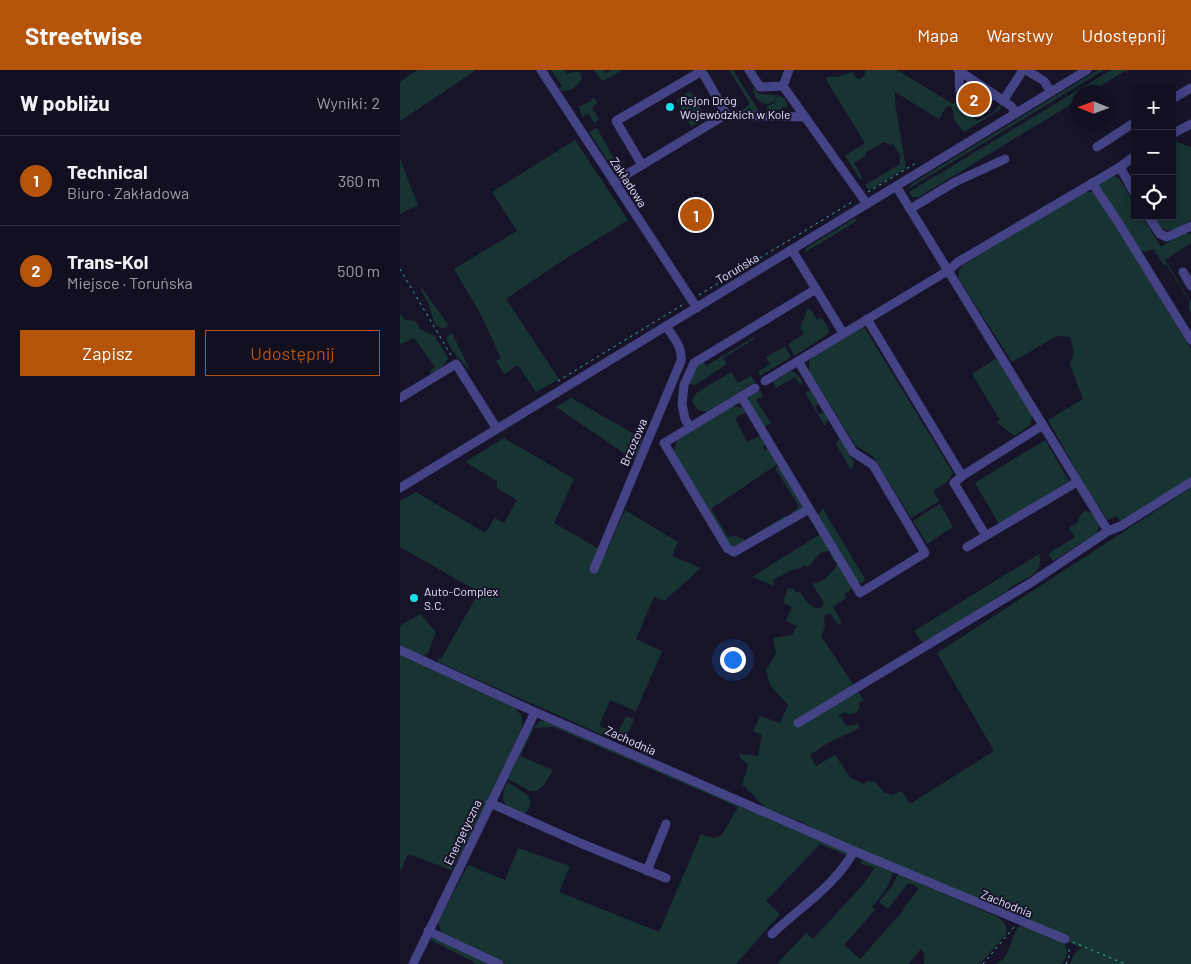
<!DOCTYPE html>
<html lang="pl">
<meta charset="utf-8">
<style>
body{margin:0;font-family:Barlow,sans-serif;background:#1a1829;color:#f1f3f6}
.controls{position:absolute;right:15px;top:15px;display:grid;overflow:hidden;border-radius:0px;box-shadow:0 2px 12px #0003}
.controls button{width:45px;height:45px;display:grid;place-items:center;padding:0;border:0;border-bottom:1px solid #302f3e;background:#110f20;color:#f1f3f6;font:25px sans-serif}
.compass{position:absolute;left:671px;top:15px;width:45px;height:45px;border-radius:50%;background:#110f20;box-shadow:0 2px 12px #0003;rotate:271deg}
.you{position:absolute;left:332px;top:589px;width:18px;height:18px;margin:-12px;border:4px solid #fff;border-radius:50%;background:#1a73e8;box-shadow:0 0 0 8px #1a73e833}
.badge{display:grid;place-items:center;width:32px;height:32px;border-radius:50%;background:#b45309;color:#fff;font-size:16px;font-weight:700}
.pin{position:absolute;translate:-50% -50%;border:2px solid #fff;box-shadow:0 1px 5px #0006}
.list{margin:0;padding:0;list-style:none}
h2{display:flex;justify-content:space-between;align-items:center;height:65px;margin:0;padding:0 20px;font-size:21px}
h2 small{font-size:16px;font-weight:400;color:#9c9ca5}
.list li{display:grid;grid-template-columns:32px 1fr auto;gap:15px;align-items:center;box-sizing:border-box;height:90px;padding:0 20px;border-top:1px solid #302f3e}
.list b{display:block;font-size:19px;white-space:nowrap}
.list p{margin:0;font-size:16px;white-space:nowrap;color:#9c9ca5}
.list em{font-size:16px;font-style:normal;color:#9c9ca5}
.actions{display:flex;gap:10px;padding:15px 20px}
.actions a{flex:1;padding:11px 0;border:1px solid #b45309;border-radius:0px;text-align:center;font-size:18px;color:#b45309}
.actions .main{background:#b45309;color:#fff}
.icon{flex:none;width:28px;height:28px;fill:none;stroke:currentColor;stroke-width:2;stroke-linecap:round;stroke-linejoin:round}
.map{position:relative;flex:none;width:791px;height:894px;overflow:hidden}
header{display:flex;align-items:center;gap:30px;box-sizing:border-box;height:70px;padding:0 25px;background:#b45309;color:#fff}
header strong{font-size:24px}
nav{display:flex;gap:28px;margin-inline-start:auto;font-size:18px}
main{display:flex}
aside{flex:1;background:#110f20}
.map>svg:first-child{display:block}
.green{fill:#173432}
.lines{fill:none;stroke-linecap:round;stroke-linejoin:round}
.path{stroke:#3cb4a9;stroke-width:1;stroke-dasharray:2.5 4;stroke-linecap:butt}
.minor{stroke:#434385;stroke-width:9}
.poi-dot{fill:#1cdfec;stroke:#17142a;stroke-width:2}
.labels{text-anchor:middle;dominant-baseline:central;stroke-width:4;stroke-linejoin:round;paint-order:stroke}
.poi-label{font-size:12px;fill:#e2e0fc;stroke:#17142a;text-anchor:start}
.street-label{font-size:12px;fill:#e2e0fc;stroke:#17142a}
</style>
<header>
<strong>Streetwise</strong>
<nav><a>Mapa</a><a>Warstwy</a><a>Udostępnij</a></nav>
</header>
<main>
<aside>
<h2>W pobliżu<small>Wyniki: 2</small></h2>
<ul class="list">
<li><span class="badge">1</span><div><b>Technical</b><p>Biuro · Zakładowa</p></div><em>360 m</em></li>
<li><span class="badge">2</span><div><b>Trans-Kol</b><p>Miejsce · Toruńska</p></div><em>500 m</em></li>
</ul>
<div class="actions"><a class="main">Zapisz</a><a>Udostępnij</a></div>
</aside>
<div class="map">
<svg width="791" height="894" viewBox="0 0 791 894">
<rect width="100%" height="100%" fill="#17142a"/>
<g class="green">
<path d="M17 0H76L0 51V12Z"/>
<path d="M151 0H164L167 4C173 2 175 0 181 3L182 9C178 16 169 22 161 21L159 18 162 16Z"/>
<path d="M194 0H204L206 3 212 0H220L221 2 202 11Z"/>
<path d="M329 0H333L359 41 337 43 350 34Z"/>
<path d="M466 0H497L553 34 557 30 577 51 594 42 599 35 601 39 564 62 554 50 552 36 546 37 539 49 495 22V33L506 98 469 120 465 115 500 94V85L493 74 491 75 484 72 465 83 466 86 454 93 462 107 461 110 445 86 465 73 425 8 432 6 438 7 452 2 456 8 460 9 464 6Z"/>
<path d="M698 0H704L508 119 513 113Z"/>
<path d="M711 0H727L690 22H678V30L519 127H512L509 122Z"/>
<path d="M353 17 359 24 377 25 374 31 368 34C358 34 353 25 353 17Z"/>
<path d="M288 22 291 23 306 48 291 57 276 30Z"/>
<path d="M378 25 385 29 388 38 383 37 379 40H367V36L374 33Z"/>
<path d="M191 28H194L197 33 192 38 199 49 194 53 189 44 184 45 183 49 179 37 192 30Z"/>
<path d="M197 58 220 100 216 101 213 99 189 62Z"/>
<path d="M175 70 228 150 154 196 106 229 159 309 136 322 118 295 104 304 96 291 101 288 80 243 54 199 117 161 92 122Z"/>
<path d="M772 70 791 77V150C773 160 764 168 752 146H772Z"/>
<path d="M0 89 18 135 0 144Z"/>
<path d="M714 106 719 108 735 134V146H742L761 177 784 162 791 164V173L765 190 791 232V242L789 239V230L766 194 764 196 754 179 745 182 737 179 698 115C701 109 707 107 714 106Z"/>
<path d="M683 122H693L697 126 791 279V407L734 446 721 452 716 446 708 450 687 419 648 350 683 329 670 295 674 282 670 267 657 266 612 292 559 209V200L563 195Z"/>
<path d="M455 148 457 151 404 183 406 178Z"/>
<path d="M22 218 49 256 42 259 35 254 28 233 21 220Z"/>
<path d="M410 238 417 250 422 248 429 260 428 264 394 286 388 274 404 264 400 258 407 240Z"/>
<path d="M0 244 6 250C14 250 17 251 20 259L35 266 48 288C45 296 38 301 30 303V301L35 297 14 268 0 274Z"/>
<path d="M463 255 553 403 548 411 533 421 539 431 511 448 473 386 456 376 409 301V292L413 287Z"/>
<path d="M52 263 70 300C60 290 51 281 46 268Z"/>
<path d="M354 267V269L323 288 327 294 295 315 290 314 289 312 296 295 303 291 306 296Z"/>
<path d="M385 276 391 287 360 306 358 302 370 294 366 287Z"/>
<path d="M595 289 600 291 633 345 629 356 615 366 596 352 600 350 572 304Z"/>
<path d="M390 301 396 303 403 312 400 315 395 307 376 318 373 312Z"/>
<path d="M331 302 338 313 351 306 355 312 307 342 298 340 292 332 295 324Z"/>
<path d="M360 320 363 326 356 330 371 353 363 358 348 332 349 326Z"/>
<path d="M410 320 419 334 415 336 419 344 424 342 428 349 425 356 405 323Z"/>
<path d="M171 328 243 369 234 390 156 337Z"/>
<path d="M333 336 343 338 347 341 335 348 347 372 362 365 367 374 363 376 365 380 369 378 379 393 320 433 313 437 312 440 328 467 336 466 345 470 385 446 387 449 336 477 329 474 274 382 277 370Z"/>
<path d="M104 368 174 409 154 453 206 483 225 440 278 472 272 486 301 498 264 531 254 527 236 569 262 581 236 641 210 630 199 656 218 663 226 646 234 649C230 660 226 669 214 670L38 592 37 587 41 589 79 522 0 477V431L16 422 85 463 95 448 104 453 117 430 97 418V411L65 392Z"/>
<path d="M440 369 454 392 451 400 435 372 437 373 439 372 438 370Z"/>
<path d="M645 370 669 411 599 454 575 413Z"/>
<path d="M380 395 407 439 393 446 391 443 398 438V435L375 398Z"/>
<path d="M791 418V894H670L675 883 681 878 616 848 420 763 402 752 366 738 342 714 348 697 347 693 340 688V684L358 686 362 665 353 661 360 646 380 653 388 635 370 615 366 600 376 583 373 568 392 565 397 556 386 551 392 537 383 532 388 518 394 519 395 522H400C406 531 410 539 421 538L424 533 413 515 414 513C422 513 436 501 437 493L433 490 430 481C415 480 417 492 407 497L404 495 403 497 390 501 373 510 375 516 352 507 422 463 452 515 450 521 444 524 446 528 433 537 442 553 438 555 430 543 424 546 425 557 421 566 455 617 399 656 458 622 464 630 459 633 460 638 457 642 449 645 444 642 437 647H441L446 656 458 654 460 658 428 673 410 685 416 696 435 685 451 708 464 714 469 711 475 712 485 723 492 725 502 721 510 734 594 681 537 583Z"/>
<path d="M540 434 553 457 527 474 513 451Z"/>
<path d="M423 439 465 509 463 513 457 512 418 447V444Z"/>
<path d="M688 441 694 445 699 456 697 463 653 491 648 484 675 467 669 458 679 452 678 449 683 442Z"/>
<path d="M639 484C646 507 617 509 607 521L528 571 522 572 514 561Z"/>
<path d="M20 544 36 562 28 583 23 586 0 576V556Z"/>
<path d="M0 585 115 637 122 647V658L60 786 51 800 8 784 0 802Z"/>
<path d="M140 651H145L448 782 450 787 420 774 366 831 380 844 336 894H106L42 865 38 852 68 795 105 810 118 778 170 796 159 822 259 862 301 764 313 768 322 765 338 737 154 657 134 658 120 686 153 700 144 715 137 721H130L108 709 129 663Z"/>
<path d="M107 712 128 725 131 732 128 740 123 745C105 737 98 732 107 712Z"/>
<path d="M463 789 493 802C491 815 480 827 472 837L475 840 444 875 460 889 503 841 505 836 519 819 513 814 508 813 488 839 479 832 492 816 498 804 598 847C604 852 608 856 606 864L580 894H524V883L521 879 508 894H377L406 863 413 869 461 817 475 798 460 793Z"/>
<path d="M627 856C644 863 680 869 662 894H595C611 889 609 871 618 857Z"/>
<path d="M33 867 92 894H74V892L30 870Z"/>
</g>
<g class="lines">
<g class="path">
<path d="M468 122 516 93"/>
<path d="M0 199 52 287"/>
<path d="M299 225 452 132"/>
<path d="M158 311 284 234"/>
<path d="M673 872 725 894"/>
<path d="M583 894 614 857"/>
<path d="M666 894 670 884 668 877"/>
</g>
<g class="minor">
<path d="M141 0 297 238"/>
<path d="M349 0 360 17 383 16"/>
<path d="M558 0 611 36 616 43"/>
<path d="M560 0C558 14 558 46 582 38"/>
<path d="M626 0 644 11 651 22"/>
<path d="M383 16 467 134"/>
<path d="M383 16 389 0"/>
<path d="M772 29 791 18"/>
<path d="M603 31 623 0"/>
<path d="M586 32 592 23"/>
<path d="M325 45 405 47"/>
<path d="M772 64 791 54"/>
<path d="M697 77 735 52"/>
<path d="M720 97 735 124"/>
<path d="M214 112 325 45V42L304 5 300 2 216 51 242 95"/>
<path d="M692 113 718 152 791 270"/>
<path d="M510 139 555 112 605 89"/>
<path d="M748 146 760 164 767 167 791 156"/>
<path d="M392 180 443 263"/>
<path d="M783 202 791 216"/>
<path d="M467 249 562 406 643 355"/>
<path d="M365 311 549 200 558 192 720 97 735 86"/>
<path d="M355 318 264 373 327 478 334 482 409 439"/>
<path d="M341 326 460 523 525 483 473 395 453 382 398 291"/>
<path d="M0 328 56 294 97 359"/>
<path d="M290 357 285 349 282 334 284 315 294 293 416 219"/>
<path d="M562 406 554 413 583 461"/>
<path d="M0 418 687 0"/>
<path d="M708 461 721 456 791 412"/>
<path d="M567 477 677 412"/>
<path d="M194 499 281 291C283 277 273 267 266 256"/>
<path d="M0 580 135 642 454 781 665 869"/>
<path d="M398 653 632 512 708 461 496 116"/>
<path d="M90 733 180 773 266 808"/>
<path d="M247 801 266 754"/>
<path d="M28 861 99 894"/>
<path d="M372 864C399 838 435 816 454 781"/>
<path d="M13 894 135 642"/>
</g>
</g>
<g class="poi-dot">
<circle cx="270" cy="37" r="5"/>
<circle cx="14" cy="528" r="5"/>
</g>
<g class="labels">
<g class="poi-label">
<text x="280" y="30">Rejon Dróg<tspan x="280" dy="14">Wojewódzkich w Kole</tspan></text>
<text x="24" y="521">Auto-Complex<tspan x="24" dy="14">S.C.</tspan></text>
</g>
<g class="street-label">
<text transform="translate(229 112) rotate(57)">Zakładowa</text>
<text transform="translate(337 198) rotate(-31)">Toruńska</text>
<text transform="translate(233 372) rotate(-67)">Brzozowa</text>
<text transform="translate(231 670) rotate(24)">Zachodnia</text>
<text transform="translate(62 762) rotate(-64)">Energetyczna</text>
<text transform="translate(607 833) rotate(22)">Zachodnia</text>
</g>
</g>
</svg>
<div class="controls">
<button>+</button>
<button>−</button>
<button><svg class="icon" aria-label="locate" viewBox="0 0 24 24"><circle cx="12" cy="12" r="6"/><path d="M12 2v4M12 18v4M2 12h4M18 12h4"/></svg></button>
</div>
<svg class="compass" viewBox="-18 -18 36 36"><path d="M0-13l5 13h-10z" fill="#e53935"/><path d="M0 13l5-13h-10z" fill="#9c9ca5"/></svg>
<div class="you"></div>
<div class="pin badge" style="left:296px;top:145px">1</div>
<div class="pin badge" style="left:574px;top:29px">2</div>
</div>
</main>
